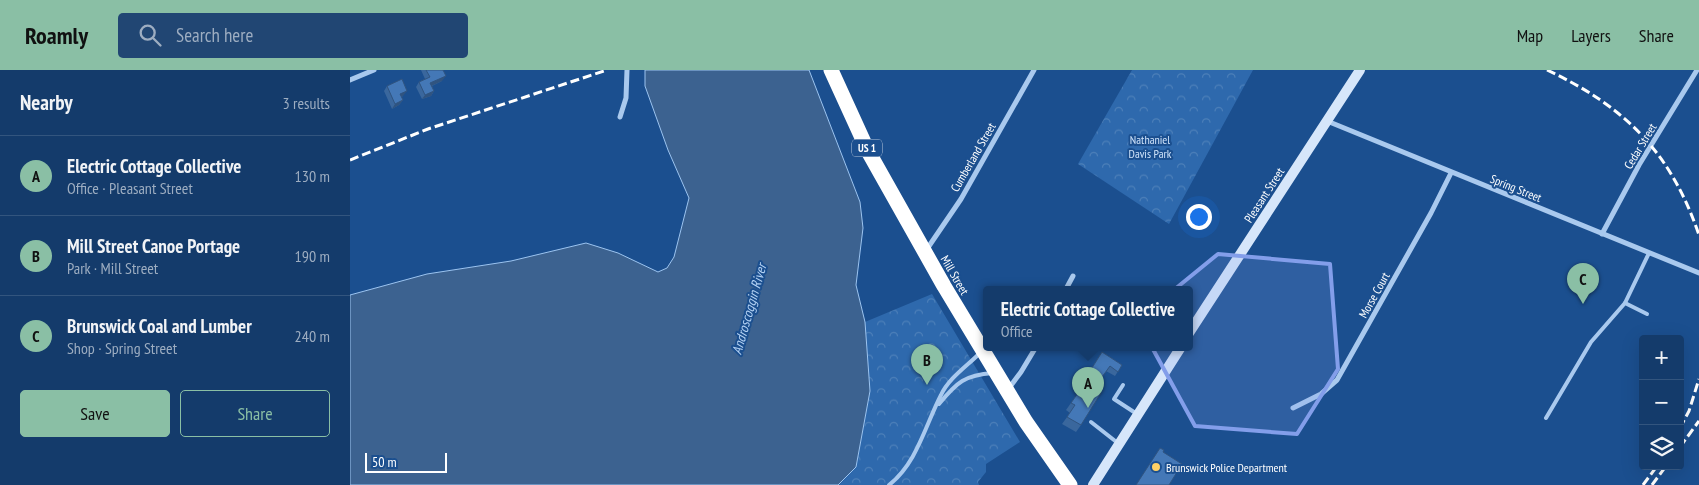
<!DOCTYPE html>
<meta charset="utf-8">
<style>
body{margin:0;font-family:"PT Sans Narrow",sans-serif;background:#214673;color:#f1f3f6}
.controls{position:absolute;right:15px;bottom:15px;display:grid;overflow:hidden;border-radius:5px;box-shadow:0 5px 20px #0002}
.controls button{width:45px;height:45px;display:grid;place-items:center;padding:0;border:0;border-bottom:1px solid #33557e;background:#143b6b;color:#f1f3f6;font:25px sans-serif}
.scale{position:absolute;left:15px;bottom:12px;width:82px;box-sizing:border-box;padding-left:5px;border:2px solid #fff;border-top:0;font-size:14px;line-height:18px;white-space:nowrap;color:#fff;-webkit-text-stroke:4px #1b4f8f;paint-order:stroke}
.you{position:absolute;left:848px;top:146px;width:18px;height:18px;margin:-12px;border:4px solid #fff;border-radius:50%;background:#1a73e8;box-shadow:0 0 0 8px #1a73e833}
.badge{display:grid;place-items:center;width:32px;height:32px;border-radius:50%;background:#8abfa5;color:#111;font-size:16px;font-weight:700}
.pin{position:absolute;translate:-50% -41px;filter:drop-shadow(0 1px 2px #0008)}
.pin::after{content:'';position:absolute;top:26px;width:18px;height:15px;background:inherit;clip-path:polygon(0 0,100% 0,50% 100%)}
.popup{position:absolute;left:633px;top:216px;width:210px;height:65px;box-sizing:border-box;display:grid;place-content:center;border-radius:5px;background:#143b6b;filter:drop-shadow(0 1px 4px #0005);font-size:16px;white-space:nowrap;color:#9dadc1}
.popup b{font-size:19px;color:#f1f3f6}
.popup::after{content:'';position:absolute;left:50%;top:100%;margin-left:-10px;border:10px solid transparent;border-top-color:#143b6b}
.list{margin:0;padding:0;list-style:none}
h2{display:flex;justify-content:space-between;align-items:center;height:65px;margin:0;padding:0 20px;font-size:21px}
h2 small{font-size:16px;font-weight:400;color:#9dadc1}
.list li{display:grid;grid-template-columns:32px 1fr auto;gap:15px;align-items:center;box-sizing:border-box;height:80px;padding:0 20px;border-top:1px solid #33557e}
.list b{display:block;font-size:19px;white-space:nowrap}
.list p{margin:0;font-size:16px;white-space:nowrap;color:#9dadc1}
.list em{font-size:16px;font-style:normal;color:#9dadc1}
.actions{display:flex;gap:10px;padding:15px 20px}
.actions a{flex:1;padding:11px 0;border:1px solid #8abfa5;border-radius:5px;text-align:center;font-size:18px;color:#8abfa5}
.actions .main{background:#8abfa5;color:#111}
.icon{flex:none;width:28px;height:28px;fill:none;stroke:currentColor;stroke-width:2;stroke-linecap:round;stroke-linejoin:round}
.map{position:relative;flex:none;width:1349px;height:415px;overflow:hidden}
header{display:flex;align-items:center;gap:30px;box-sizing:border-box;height:70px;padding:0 25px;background:#8abfa5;color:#111}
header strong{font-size:24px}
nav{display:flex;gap:28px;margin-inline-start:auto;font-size:18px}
.search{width:350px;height:45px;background:#214673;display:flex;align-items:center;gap:12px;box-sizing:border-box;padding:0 18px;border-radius:5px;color:#9dadc1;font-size:19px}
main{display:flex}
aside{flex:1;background:#143b6b}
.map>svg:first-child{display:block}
.forest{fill:url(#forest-crowns)}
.water{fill:#3c6290;stroke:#9cc4f0}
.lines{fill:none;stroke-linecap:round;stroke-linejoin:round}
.lane{stroke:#a9c9ee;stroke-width:4}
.street{stroke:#a9c9ee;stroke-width:5}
.secondary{stroke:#d6e6fa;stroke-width:10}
.highway{stroke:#fff;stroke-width:15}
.rail{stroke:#fff;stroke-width:3;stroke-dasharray:9 4;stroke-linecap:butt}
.wall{fill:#3a679d}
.shaded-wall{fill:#305480}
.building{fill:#4478b7;stroke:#305480}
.marked{fill:#839eea;fill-opacity:0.2;stroke:#839eea;stroke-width:4;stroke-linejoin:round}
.poi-dot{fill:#ffd166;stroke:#1b4f8f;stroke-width:2}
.labels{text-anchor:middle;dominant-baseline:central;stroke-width:4;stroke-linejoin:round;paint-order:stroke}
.shield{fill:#1b4f8f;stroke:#bbcadd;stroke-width:1}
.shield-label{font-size:11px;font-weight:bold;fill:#fff}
.park-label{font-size:12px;fill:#cfe3fa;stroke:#1b4f8f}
.street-label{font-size:12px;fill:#fff;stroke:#1b4f8f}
.poi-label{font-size:12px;fill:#fff;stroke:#1b4f8f;text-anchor:start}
.water-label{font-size:14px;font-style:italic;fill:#b5d3f5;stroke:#1b4f8f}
</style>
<header>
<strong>Roamly</strong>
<div class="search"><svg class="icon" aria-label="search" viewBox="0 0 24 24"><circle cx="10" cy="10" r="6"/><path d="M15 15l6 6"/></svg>Search here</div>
<nav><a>Map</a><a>Layers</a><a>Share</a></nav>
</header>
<main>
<aside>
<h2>Nearby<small>3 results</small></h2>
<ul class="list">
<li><span class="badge">A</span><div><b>Electric Cottage Collective</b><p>Office · Pleasant Street</p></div><em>130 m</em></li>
<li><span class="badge">B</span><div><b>Mill Street Canoe Portage</b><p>Park · Mill Street</p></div><em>190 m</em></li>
<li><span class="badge">C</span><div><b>Brunswick Coal and Lumber</b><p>Shop · Spring Street</p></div><em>240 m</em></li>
</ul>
<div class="actions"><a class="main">Save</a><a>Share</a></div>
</aside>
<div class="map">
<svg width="1349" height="415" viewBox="0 0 1349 415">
<defs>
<pattern id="forest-crowns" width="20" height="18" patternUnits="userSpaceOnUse" patternTransform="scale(1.25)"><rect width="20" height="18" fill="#2e69ad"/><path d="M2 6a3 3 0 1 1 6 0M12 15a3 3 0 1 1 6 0" fill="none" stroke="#4d80b9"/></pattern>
</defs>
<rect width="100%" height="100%" fill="#1b4f8f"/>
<g class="forest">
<path d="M782 0H903L819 154 728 94Z"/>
<path d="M582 224 670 372 636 394V402L628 412 629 415H489L506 397 520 321 515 252Z"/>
</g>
<path class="water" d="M295 0H459L510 132 513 158 506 215 515 252 520 321 506 397 488 415H0V225L77 204 161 191 236 173 268 183 308 202 317 198 324 187 339 128 318 80 295 16Z"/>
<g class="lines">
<g class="lane">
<path d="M1275 233 1297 244"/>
<path d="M773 315 764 329 787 344"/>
<path d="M589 334C607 312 615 305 643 303"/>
<path d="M1196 348 1241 272 1275 233 1299 183"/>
<path d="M741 352 769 374"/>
<path d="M539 415C567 393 575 356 591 325 599 308 616 297 630 283"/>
</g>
<g class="street">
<path d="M0 10 24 0"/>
<path d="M270 47 276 28 277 0"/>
<path d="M977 51 1349 203"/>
<path d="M1252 164 1289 95 1347 0"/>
<path d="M577 179 611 129 684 0"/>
<path d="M716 219 723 206"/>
<path d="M659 318 671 302 686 277"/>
<path d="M943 338 971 324 987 310 1081 143 1101 103"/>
</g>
<g class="secondary">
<path d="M839 263 1010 0"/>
<path d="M743 415 831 277"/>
</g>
<path class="highway" d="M481 0 518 81 594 216 676 352 720 415"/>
<g class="rail">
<path d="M1197 0C1276 37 1321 83 1349 165"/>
<path d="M0 90 78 59 257 0"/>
<path d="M1330 358 1339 341 1349 309"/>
<path d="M1330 377 1349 351"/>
<path d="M1293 415 1307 396"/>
<path d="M1302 415 1316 396"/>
</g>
</g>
<g class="wall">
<path d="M71 0H93L92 11 82 16 84 21 81 26 72 29 66 17 69 12 75 9Z"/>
<path d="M37 16 53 26 51 27 53 30 49 35 42 39 34 21Z"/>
<path d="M752 282 772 295 765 306 756 301 750 310 753 311 747 321 731 355 726 362 712 354 720 343 716 340 728 323 731 325 736 317 732 314Z"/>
</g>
<g class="shaded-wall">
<path d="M96 6 92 11 77 18 80 13Z"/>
<path d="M57 21 53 26 46 29 50 24Z"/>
<path d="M84 21 81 26 72 29 75 25Z"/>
<path d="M53 30 49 35 42 39 45 34Z"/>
</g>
<g class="building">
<path d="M76 0H93L96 6 80 13 84 21 75 25 69 12 80 7Z"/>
<path d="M52 9 57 21 50 24 53 30 45 34 37 16Z"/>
<path d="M752 282 772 295 768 302 760 296 752 307 746 303 745 306 753 311 749 318 735 309Z"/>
<path d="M738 315 751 323 731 355 717 347 725 335 721 333 728 323 732 325Z"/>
<path d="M810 378 814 380 813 382 832 394 819 415H786Z"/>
</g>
<path class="marked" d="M868 184 980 194 988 299 947 364 845 356 787 250Z"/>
<circle class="poi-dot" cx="806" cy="397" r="5"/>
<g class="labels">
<rect class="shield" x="502" y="69.5" width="30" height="17" rx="4"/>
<g class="shield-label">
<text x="517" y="78">US 1</text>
</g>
<g class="park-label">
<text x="800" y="69">Nathaniel<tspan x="800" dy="14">Davis Park</tspan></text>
</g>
<g class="street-label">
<text transform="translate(1290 76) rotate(-59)">Cedar Street</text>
<text transform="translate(623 87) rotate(-60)">Cumberland Street</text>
<text transform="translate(1166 118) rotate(22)">Spring Street</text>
<text transform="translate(914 125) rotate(-57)">Pleasant Street</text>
<text transform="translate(605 205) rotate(60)">Mill Street</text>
<text transform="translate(1024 225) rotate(-61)">Morse Court</text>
</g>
<g class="poi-label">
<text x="816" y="397">Brunswick Police Department</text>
</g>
<g class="water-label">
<text transform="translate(399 239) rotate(-74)">Androscoggin River</text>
</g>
</g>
</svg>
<div class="controls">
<button>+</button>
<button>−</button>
<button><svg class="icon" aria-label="layers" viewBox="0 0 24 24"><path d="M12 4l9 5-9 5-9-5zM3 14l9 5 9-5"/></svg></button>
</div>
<div class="scale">50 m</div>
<div class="you"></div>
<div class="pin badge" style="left:738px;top:338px">A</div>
<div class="popup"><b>Electric Cottage Collective</b>Office</div>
<div class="pin badge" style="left:577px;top:315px">B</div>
<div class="pin badge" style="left:1233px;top:234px">C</div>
</div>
</main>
